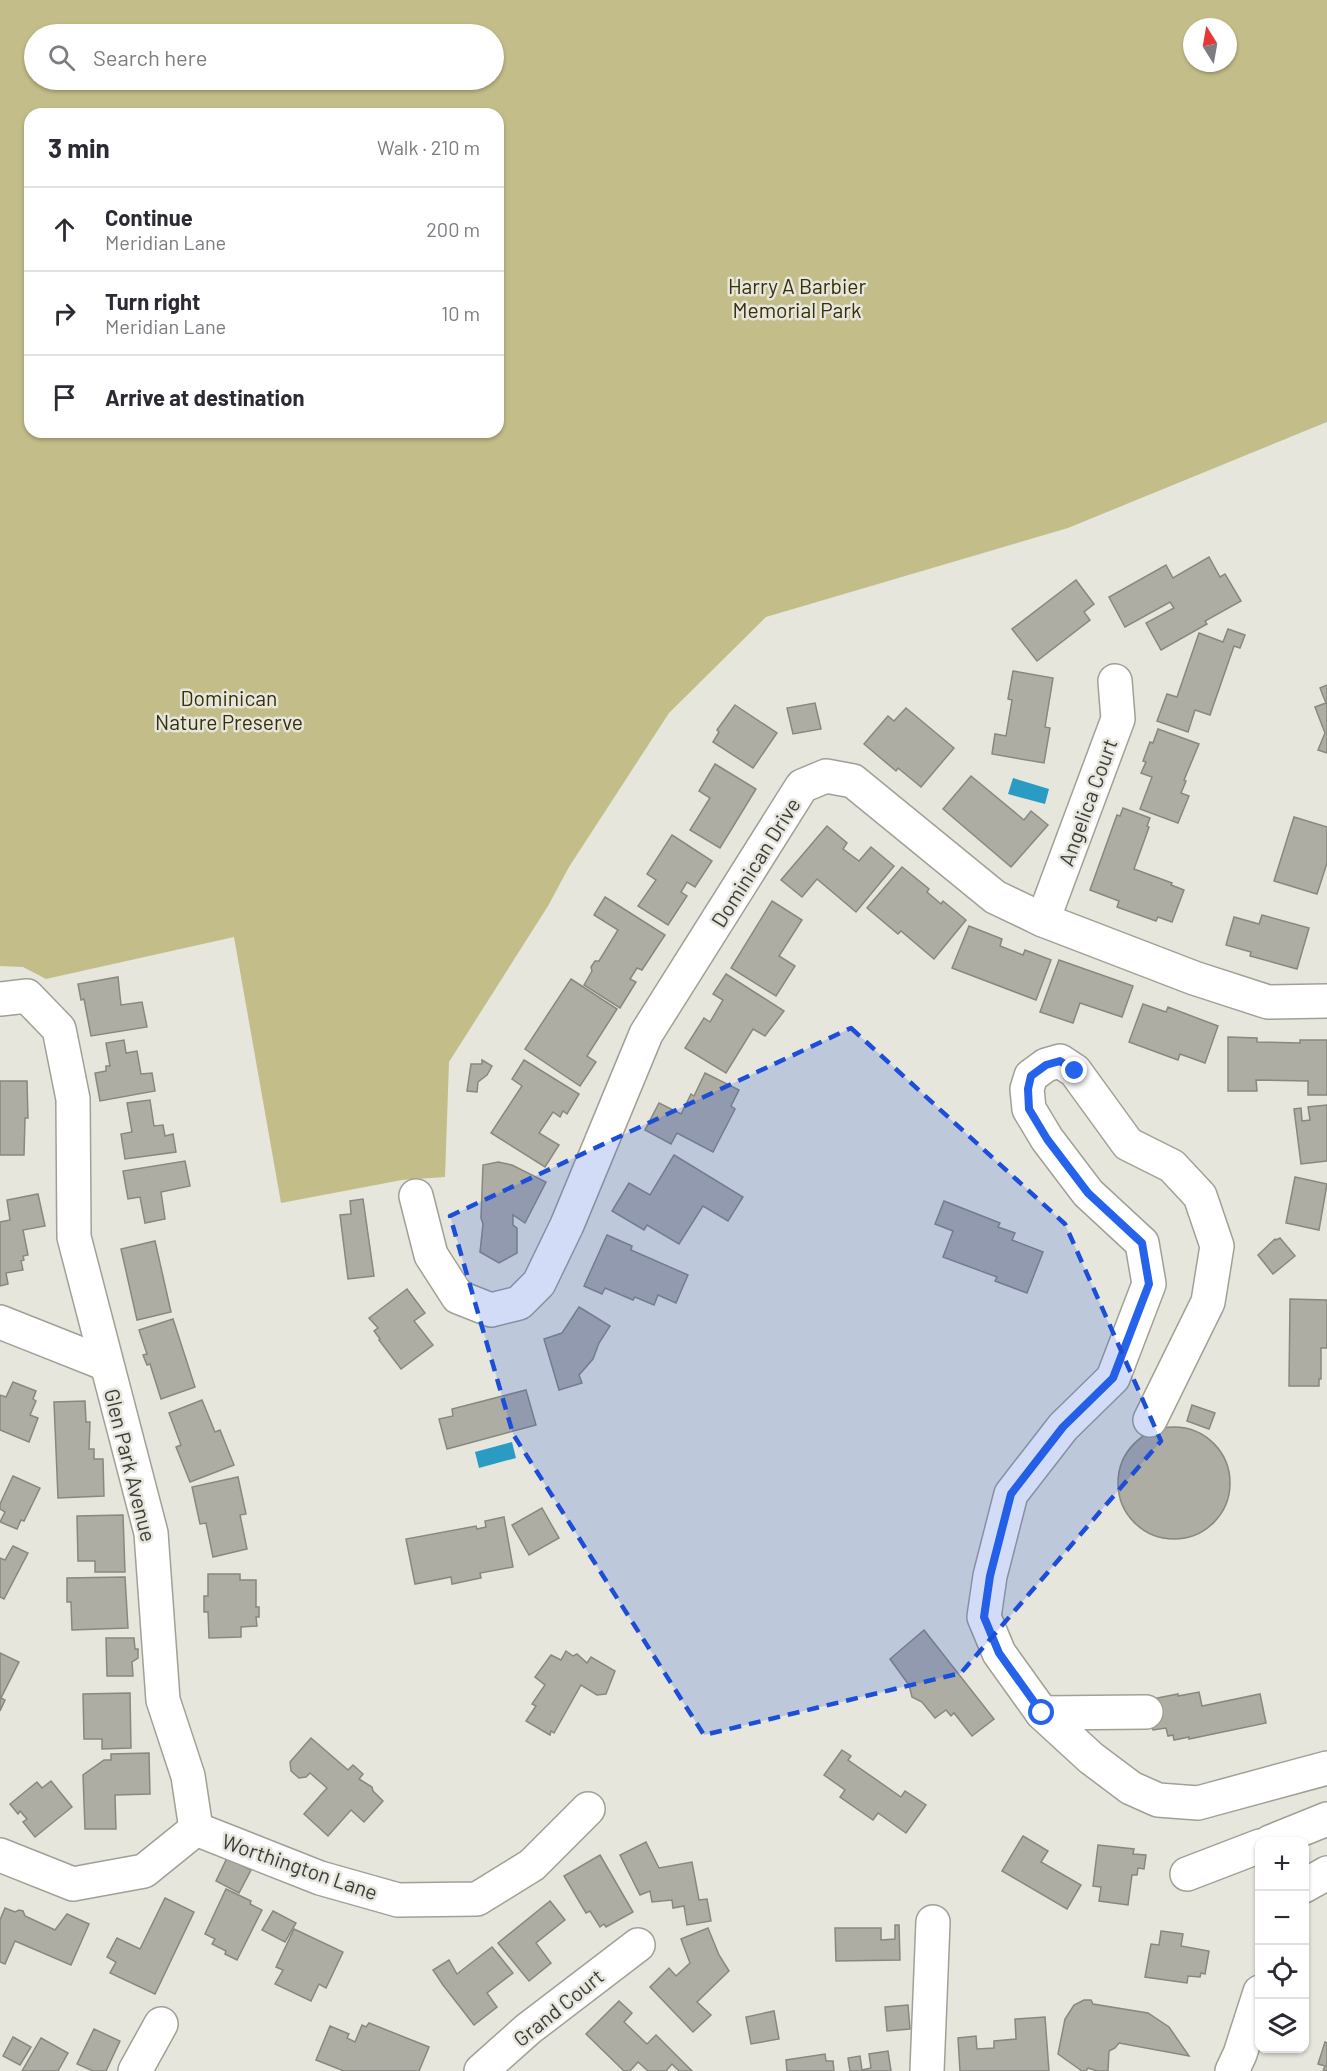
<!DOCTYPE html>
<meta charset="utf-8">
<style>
body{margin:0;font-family:Barlow,sans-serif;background:#f7f7f7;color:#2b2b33}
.controls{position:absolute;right:18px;bottom:18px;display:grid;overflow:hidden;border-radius:12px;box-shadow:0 2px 4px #0004}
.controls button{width:54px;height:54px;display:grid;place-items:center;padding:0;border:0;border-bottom:2px solid #e1e1e2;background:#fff;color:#2b2b33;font:30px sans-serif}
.compass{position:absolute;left:1183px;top:18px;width:54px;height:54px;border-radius:50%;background:#fff;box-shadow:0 2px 4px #0004;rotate:349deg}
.stop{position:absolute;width:18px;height:18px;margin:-14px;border:4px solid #2563eb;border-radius:50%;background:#fff}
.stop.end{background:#2563eb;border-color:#fff;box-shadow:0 2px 6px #0008}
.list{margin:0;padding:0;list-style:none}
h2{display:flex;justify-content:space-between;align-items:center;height:78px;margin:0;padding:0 24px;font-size:26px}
h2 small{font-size:20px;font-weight:400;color:#7c7c81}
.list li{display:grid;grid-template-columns:39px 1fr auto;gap:18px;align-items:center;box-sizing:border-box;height:84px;padding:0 24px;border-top:2px solid #e1e1e2}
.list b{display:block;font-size:22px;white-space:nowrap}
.list p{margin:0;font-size:20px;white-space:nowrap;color:#7c7c81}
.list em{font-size:20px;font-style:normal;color:#7c7c81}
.icon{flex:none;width:33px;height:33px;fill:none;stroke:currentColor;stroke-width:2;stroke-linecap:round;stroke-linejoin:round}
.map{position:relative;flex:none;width:1327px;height:2071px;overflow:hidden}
.search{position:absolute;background:#fff;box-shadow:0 2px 4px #0004;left:24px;top:24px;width:480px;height:66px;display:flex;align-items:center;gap:15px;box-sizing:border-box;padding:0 21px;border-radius:33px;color:#7c7c81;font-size:22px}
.panel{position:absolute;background:#fff;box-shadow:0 2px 4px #0004;left:24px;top:108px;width:480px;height:330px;border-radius:18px}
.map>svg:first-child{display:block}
.green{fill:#c3be89;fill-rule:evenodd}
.water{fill:#2a9cc3}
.building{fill:#aeada4;stroke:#898880;stroke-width:1.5}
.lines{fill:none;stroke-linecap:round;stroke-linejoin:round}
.minor-casing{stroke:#a1a097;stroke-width:36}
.minor{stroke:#fff;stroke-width:33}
.route{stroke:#2563eb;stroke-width:8}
.marked{fill:#1d4ed8;fill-opacity:0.2;stroke:#1d4ed8;stroke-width:4.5;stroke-dasharray:12 8;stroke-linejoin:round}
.labels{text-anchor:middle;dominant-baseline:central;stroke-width:5;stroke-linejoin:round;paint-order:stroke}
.park-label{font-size:21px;fill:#342f07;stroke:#e6e6dc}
.street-label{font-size:21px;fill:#3d3d39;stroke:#e6e6dc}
</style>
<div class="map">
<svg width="1327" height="2071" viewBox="0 0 1327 2071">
<rect width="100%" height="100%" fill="#e6e6dc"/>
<path class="green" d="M0 0H1327V422L1068 528 766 617 669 713 569 867 548 906 449 1062 445 1177 402 1180 281 1203 234 937 46 979 23 967 0 966ZM1192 27H1228V63H1192ZM34 34H494V80H34ZM30 114H498V432H30Z"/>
<g class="water">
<path d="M1013 778 1049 789 1045 804 1008 794Z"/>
<path d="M512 1442 516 1458 479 1468 475 1452Z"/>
</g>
<g class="building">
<path d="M1209 557 1220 577 1225 574 1241 601 1205 621 1207 624 1161 650 1146 623 1174 608 1170 602 1125 627 1109 597 1166 565 1173 578Z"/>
<path d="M1076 580 1094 604 1084 612 1090 620 1037 661 1012 629Z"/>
<path d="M1228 629 1245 635 1240 648 1234 646 1210 715 1195 710 1188 732 1157 721 1167 694 1177 697 1199 633 1223 642Z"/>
<path d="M1013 671 1053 678 1045 727 1050 728 1044 763 992 754 995 734 1006 736 1012 700 1008 699Z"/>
<path d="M1327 685V753L1318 750 1325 733 1315 707 1326 703 1320 688Z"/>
<path d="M815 703 821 729 793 734 787 708Z"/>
<path d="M735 705 777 733 753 768 713 742 719 732 717 730Z"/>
<path d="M906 708 954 748 921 787 898 768 896 771 864 744 888 716 894 721Z"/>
<path d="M1158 729 1199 744 1184 780 1186 781 1181 793 1189 796 1178 823 1140 809 1152 777 1141 773 1146 762 1143 761 1150 742 1153 743Z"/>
<path d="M715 764 756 789 720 848 690 830 710 798 699 791Z"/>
<path d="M971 776 1024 820 1031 811 1048 825 1011 867 943 809Z"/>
<path d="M1123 808 1150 818 1147 826 1149 827 1134 869 1172 883 1171 885 1184 890 1172 922 1158 917 1156 921 1117 907 1119 901 1090 890 1117 815 1120 816Z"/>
<path d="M1294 817 1327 827V863L1317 894 1274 881Z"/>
<path d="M827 826 847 843 843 849 859 861 871 847 894 866 856 912 817 879 802 897 781 880Z"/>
<path d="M672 835 712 861 695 887 687 882 681 892 687 896 668 925 638 906 656 880 647 874Z"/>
<path d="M902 867 929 889 927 892 941 904 943 901 966 920 934 959 901 931 898 934 867 908Z"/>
<path d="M605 897 665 935 642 970 637 968 630 979 636 982 620 1008 584 985 592 971 591 967 595 961H599L618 930 594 915Z"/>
<path d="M772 901 802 920 779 956 795 966 776 996 731 968Z"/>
<path d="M1262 915 1309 928 1297 969 1250 956 1251 952 1226 945 1234 917 1259 924Z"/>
<path d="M969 926 1002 939 1000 946 1023 955 1025 950 1051 960 1036 1000 952 968Z"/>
<path d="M1059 960 1133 986 1122 1017 1080 1003 1073 1023 1040 1012Z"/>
<path d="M726 974 784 1011 765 1036 753 1029 726 1073 685 1048 704 1018 710 1022 723 1000 713 994Z"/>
<path d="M118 977 121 1005 142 1002 147 1027 91 1036 84 999 81 1000 78 984Z"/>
<path d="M571 979 617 1009 587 1056 596 1062 580 1086 525 1049Z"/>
<path d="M1143 1004 1166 1012 1168 1007 1218 1026 1205 1063 1180 1054 1178 1060 1129 1042Z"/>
<path d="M1228 1037 1257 1038V1042L1300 1043V1040H1327V1095H1308V1081L1256 1080 1257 1091H1228Z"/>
<path d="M124 1040 126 1053 137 1051 141 1074 152 1073 155 1091 100 1101 95 1073 106 1071V1066H110L106 1043Z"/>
<path d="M482 1060 492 1066 487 1075 478 1082 477 1092 467 1091 471 1064H482Z"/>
<path d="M524 1060 579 1094 567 1114 563 1111 560 1117 553 1112 539 1133 559 1145 545 1167 491 1133 522 1086 512 1079Z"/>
<path d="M705 1073 739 1090 731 1106 735 1109 713 1152 677 1133 671 1144 645 1130 659 1103 681 1114 691 1094 694 1096Z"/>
<path d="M0 1081H27L28 1118H25L24 1155H0Z"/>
<path d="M150 1100 154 1126 163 1125 165 1136 173 1134 176 1152 125 1159 121 1134 132 1132 127 1103Z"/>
<path d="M1327 1105V1161L1301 1164 1294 1109 1301 1108 1302 1121 1310 1120 1308 1107Z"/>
<path d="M674 1155 743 1197 728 1221 703 1206 679 1244 647 1225 644 1230 612 1211 629 1183 650 1195Z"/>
<path d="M185 1161 190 1186 161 1192 165 1219 145 1223 140 1197 128 1199 123 1171Z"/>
<path d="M498 1162 512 1165 546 1182 525 1223 513 1215V1225L517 1228V1253L499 1263 480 1252 483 1224 481 1218 483 1165Z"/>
<path d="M1295 1177 1327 1184 1319 1230 1286 1223Z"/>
<path d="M38 1194 45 1226 23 1230 28 1255 23 1256 24 1260 21 1261 23 1270 6 1273 8 1284 0 1286V1222L10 1220 7 1200Z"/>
<path d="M363 1199 374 1276 348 1279 340 1215 351 1214 350 1201Z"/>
<path d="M944 1201 1000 1223 998 1227 1015 1233 1012 1240 1043 1252 1027 1293 995 1281 997 1277 943 1257 953 1231 935 1224Z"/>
<path d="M607 1235 632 1246 631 1250 688 1275 676 1303 658 1295 654 1305 635 1297 633 1300 605 1288 602 1294 584 1286Z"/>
<path d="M1280 1238 1295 1256 1273 1274 1258 1255 1275 1239 1276 1240Z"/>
<path d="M155 1241 171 1312 137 1320 121 1249Z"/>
<path d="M407 1289 425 1313 414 1321 433 1345 401 1369 379 1340 380 1339 374 1331 378 1328 369 1318Z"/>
<path d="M1290 1299 1327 1300V1348H1321V1379H1319V1386H1289Z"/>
<path d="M579 1307 610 1326 599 1343 593 1359 579 1375 582 1383 559 1390 544 1339 562 1333Z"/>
<path d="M173 1319 195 1387 161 1399 150 1364 147 1365 143 1355 147 1354 139 1330Z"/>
<path d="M13 1382 36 1391 33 1399 36 1401 30 1415 38 1418 29 1442 0 1430V1395L6 1397Z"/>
<path d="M526 1390 536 1425 447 1449 439 1419 453 1416 452 1409Z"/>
<path d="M202 1400 215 1432 220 1430 234 1465 190 1482 176 1447 181 1445 169 1413Z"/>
<path d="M85 1401 86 1422H90L89 1449H94V1459H103L104 1496 58 1498 54 1402Z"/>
<path d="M1192 1405 1215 1413 1209 1429 1187 1421Z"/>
<circle cx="1174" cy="1483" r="56"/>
<path d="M13 1476 40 1488 24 1521 21 1520 17 1529 0 1522 5 1512 0 1509V1504Z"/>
<path d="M238 1477 246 1514 240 1515 247 1549 213 1557 206 1523 200 1524 192 1487Z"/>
<path d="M542 1508 559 1538 529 1555 512 1525Z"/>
<path d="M123 1515 125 1572H95V1561H78L77 1516Z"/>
<path d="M504 1517 513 1567 480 1573 481 1578 452 1584 451 1577 415 1584 406 1539 476 1526 477 1529 486 1527 485 1521Z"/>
<path d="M13 1546 28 1553 4 1599 0 1597V1558L5 1560Z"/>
<path d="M208 1574H240V1580H256V1607H259V1617H256L257 1626 241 1627V1637L209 1638 208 1612H204V1596H208Z"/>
<path d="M125 1577 128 1628 72 1630 71 1602H67V1578Z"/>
<path d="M924 1630 994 1719 972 1736 954 1713 951 1716 946 1710 935 1718 922 1702 912 1697 909 1685 890 1659Z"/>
<path d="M106 1638H134L135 1649H138V1658L132 1662 133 1676H107Z"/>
<path d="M566 1651 573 1656 577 1654 587 1663 591 1657 615 1671 606 1694 597 1695 581 1685 554 1733 551 1731 550 1735 526 1721 536 1706 532 1704 545 1685 535 1677 551 1655 561 1660Z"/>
<path d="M0 1653 19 1662 1 1698 5 1700 0 1711Z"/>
<path d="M1199 1692 1202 1706 1260 1694 1266 1723 1189 1739V1737L1174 1740 1173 1735 1168 1736 1166 1728 1153 1730 1147 1700 1178 1694V1696Z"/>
<path d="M130 1693 131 1748 102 1749V1739H84L83 1694Z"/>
<path d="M311 1738 348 1770 353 1765 363 1774 359 1779 372 1787 373 1791 383 1801 364 1822 351 1810 328 1836 304 1814 327 1788 310 1773 306 1777 299 1778 291 1771 290 1762Z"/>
<path d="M842 1750 851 1756 848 1760 901 1797 905 1791 926 1805 906 1833 878 1813 873 1820 840 1797 845 1790 824 1775Z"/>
<path d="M149 1753 150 1794 115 1795 116 1829H85L83 1775 104 1760H111V1754Z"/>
<path d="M51 1781 72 1807 35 1837 23 1822 27 1819 20 1811 18 1814 10 1804 37 1782 42 1788Z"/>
<path d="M1023 1836 1048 1851 1041 1862 1081 1885 1067 1909 1002 1871Z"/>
<path d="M646 1842 659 1868 692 1862 699 1900 707 1899 711 1921 687 1925 684 1906 673 1908 672 1900 652 1902 650 1891 640 1895 620 1855Z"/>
<path d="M1098 1845 1134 1849 1133 1854 1146 1855 1144 1869 1138 1868 1137 1875H1132L1128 1905 1099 1901 1101 1887 1093 1886Z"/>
<path d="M600 1855 633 1912 606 1927 604 1924 600 1927 590 1911 586 1913 564 1876Z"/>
<path d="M227 1858 251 1870 239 1893 216 1881Z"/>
<path d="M226 1889 251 1901 250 1904 262 1910 237 1960 225 1954 226 1951 212 1944 215 1939 205 1934Z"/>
<path d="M165 1898 194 1912 155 1994 110 1973 116 1962 107 1957 117 1938 140 1949Z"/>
<path d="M550 1901 565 1920 536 1943 551 1963 529 1981 498 1943Z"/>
<path d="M5 1908 15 1912 19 1910 23 1911 25 1916 55 1930 67 1914 89 1924 71 1965 15 1941 5 1964 0 1962V1920Z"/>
<path d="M273 1911 296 1923 285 1942 262 1930Z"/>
<path d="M895 1925H899L900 1960 836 1961 835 1928H881V1940L895 1939Z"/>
<path d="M708 1928 719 1955 729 1971 697 2002 711 2015 693 2032 650 1987 669 1968 676 1976 690 1963 681 1939Z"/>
<path d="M294 1929 343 1952 326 1988 319 1984 311 2001 275 1984 283 1970 276 1967Z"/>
<path d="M1161 1931 1183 1934 1181 1946 1209 1951 1205 1974 1201 1973 1200 1977 1188 1976 1187 1983 1145 1977 1151 1944 1159 1945Z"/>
<path d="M492 1947 513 1973 487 1993 497 2007 474 2025 443 1985 433 1970 449 1960 457 1974Z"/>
<path d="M1084 2000H1091L1093 2004 1148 2013 1169 2027 1189 2056 1119 2043 1115 2048 1109 2051 1108 2071H1097L1088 2068 1086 2071H1082L1058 2054 1065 2019 1074 2005Z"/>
<path d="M619 2001 632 2013 624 2022 647 2044 656 2035 692 2071H679L672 2064 666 2071H648L638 2062 630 2071H624L586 2034Z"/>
<path d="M908 2005 910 2029 887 2031 885 2007Z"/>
<path d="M774 2011 779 2039 751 2044 746 2017Z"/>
<path d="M1045 2017 1049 2071H960L958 2038 976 2036 977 2049 994 2048V2041L1016 2039 1015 2019Z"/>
<path d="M369 2023 429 2047 419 2071H344L316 2060 330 2026 349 2034 347 2038 355 2042 362 2025 366 2027Z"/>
<path d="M94 2029 120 2041 106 2071H93L77 2064Z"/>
<path d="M13 2037 31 2047 20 2065 3 2056Z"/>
<path d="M41 2038 68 2053 58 2071H22Z"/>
<path d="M1325 2042 1327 2043V2071H1323L1325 2066 1318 2064Z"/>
<path d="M888 2051 891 2071H850L848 2058 860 2056 862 2070 871 2068 869 2054Z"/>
<path d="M825 2054 826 2061H833L834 2071H787L786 2060Z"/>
</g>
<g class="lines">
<g class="minor-casing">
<g id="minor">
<path d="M1043 920 1118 719 1115 681"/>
<path d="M0 999 27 996 59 1029 73 1099 74 1237 151 1533 163 1700 188 1776 196 1829"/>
<path d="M416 1196 431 1255 458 1297 491 1310 519 1303 539 1283 567 1225 646 1034 802 786 826 776 853 781 995 897 1043 920 1194 978 1268 1002 1327 1001"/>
<path d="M0 1322 106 1364"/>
<path d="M1150 1420 1208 1302 1217 1246 1200 1196 1172 1166 1128 1144 1075 1071 1060 1061 1046 1065 1031 1076 1027 1089 1029 1109 1047 1139 1088 1193 1142 1243 1149 1284 1113 1378 1063 1427 1011 1494 990 1576 984 1617 999 1653 1042 1713 1091 1758 1131 1788 1158 1800 1198 1803 1327 1768"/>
<path d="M1042 1713 1146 1712"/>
<path d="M196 1829 320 1878 398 1900 477 1899 532 1865 588 1809"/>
<path d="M1270 1842 1327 1819"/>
<path d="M0 1855 73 1884 144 1871 196 1829"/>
<path d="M1187 1874 1260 1846"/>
<path d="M1304 1886 1327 1873"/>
<path d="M135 2071 161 2024"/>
<path d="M481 2071 528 2029 638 1945"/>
<path d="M927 2071 933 1922"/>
<path d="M1232 2071 1240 2054 1260 1992"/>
</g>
</g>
<use href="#minor" class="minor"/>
</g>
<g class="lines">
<path class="route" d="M1042 1713 999 1653 984 1617 990 1576 1011 1494 1063 1427 1113 1378 1149 1284 1142 1243 1088 1193 1047 1139 1029 1109 1028 1089 1031 1076 1046 1065 1060 1061 1075 1071"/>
</g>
<path class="marked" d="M851 1028 1065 1224 1161 1441 961 1673 704 1735 513 1434 450 1216Z"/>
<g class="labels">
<g class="park-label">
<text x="797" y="285">Harry A Barbier<tspan x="797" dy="24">Memorial Park</tspan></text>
<text x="229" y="697">Dominican<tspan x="229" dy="24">Nature Preserve</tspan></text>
</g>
<g class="street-label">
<text transform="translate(1087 802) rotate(-70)">Angelica Court</text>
<text transform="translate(755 862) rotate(-58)">Dominican Drive</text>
<text transform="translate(131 1465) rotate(76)">Glen Park Avenue</text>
<text transform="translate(300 1866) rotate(19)">Worthington Lane</text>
<text transform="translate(558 2007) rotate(-39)">Grand Court</text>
</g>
</g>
</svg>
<div class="controls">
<button>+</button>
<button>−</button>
<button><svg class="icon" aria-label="locate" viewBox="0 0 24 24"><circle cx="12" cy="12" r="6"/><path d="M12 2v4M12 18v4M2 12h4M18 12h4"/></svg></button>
<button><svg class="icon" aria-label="layers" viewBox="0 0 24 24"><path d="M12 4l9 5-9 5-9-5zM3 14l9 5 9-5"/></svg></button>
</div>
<svg class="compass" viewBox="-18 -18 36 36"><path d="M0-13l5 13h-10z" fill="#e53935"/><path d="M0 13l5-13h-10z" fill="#7c7c81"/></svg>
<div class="stop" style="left:1042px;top:1713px"></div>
<div class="stop end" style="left:1075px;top:1071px"></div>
<div class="search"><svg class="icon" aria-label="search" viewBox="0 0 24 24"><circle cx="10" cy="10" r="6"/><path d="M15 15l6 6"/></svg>Search here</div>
<section class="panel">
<h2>3 min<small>Walk · 210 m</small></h2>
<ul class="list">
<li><svg class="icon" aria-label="ahead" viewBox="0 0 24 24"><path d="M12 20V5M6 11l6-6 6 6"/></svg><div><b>Continue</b><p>Meridian Lane</p></div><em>200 m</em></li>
<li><svg class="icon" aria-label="right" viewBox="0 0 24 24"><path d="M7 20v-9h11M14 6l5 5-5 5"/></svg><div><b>Turn right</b><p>Meridian Lane</p></div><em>10 m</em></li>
<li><svg class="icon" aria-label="arrive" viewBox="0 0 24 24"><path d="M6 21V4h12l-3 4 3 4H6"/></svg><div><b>Arrive at destination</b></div></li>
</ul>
</section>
</div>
